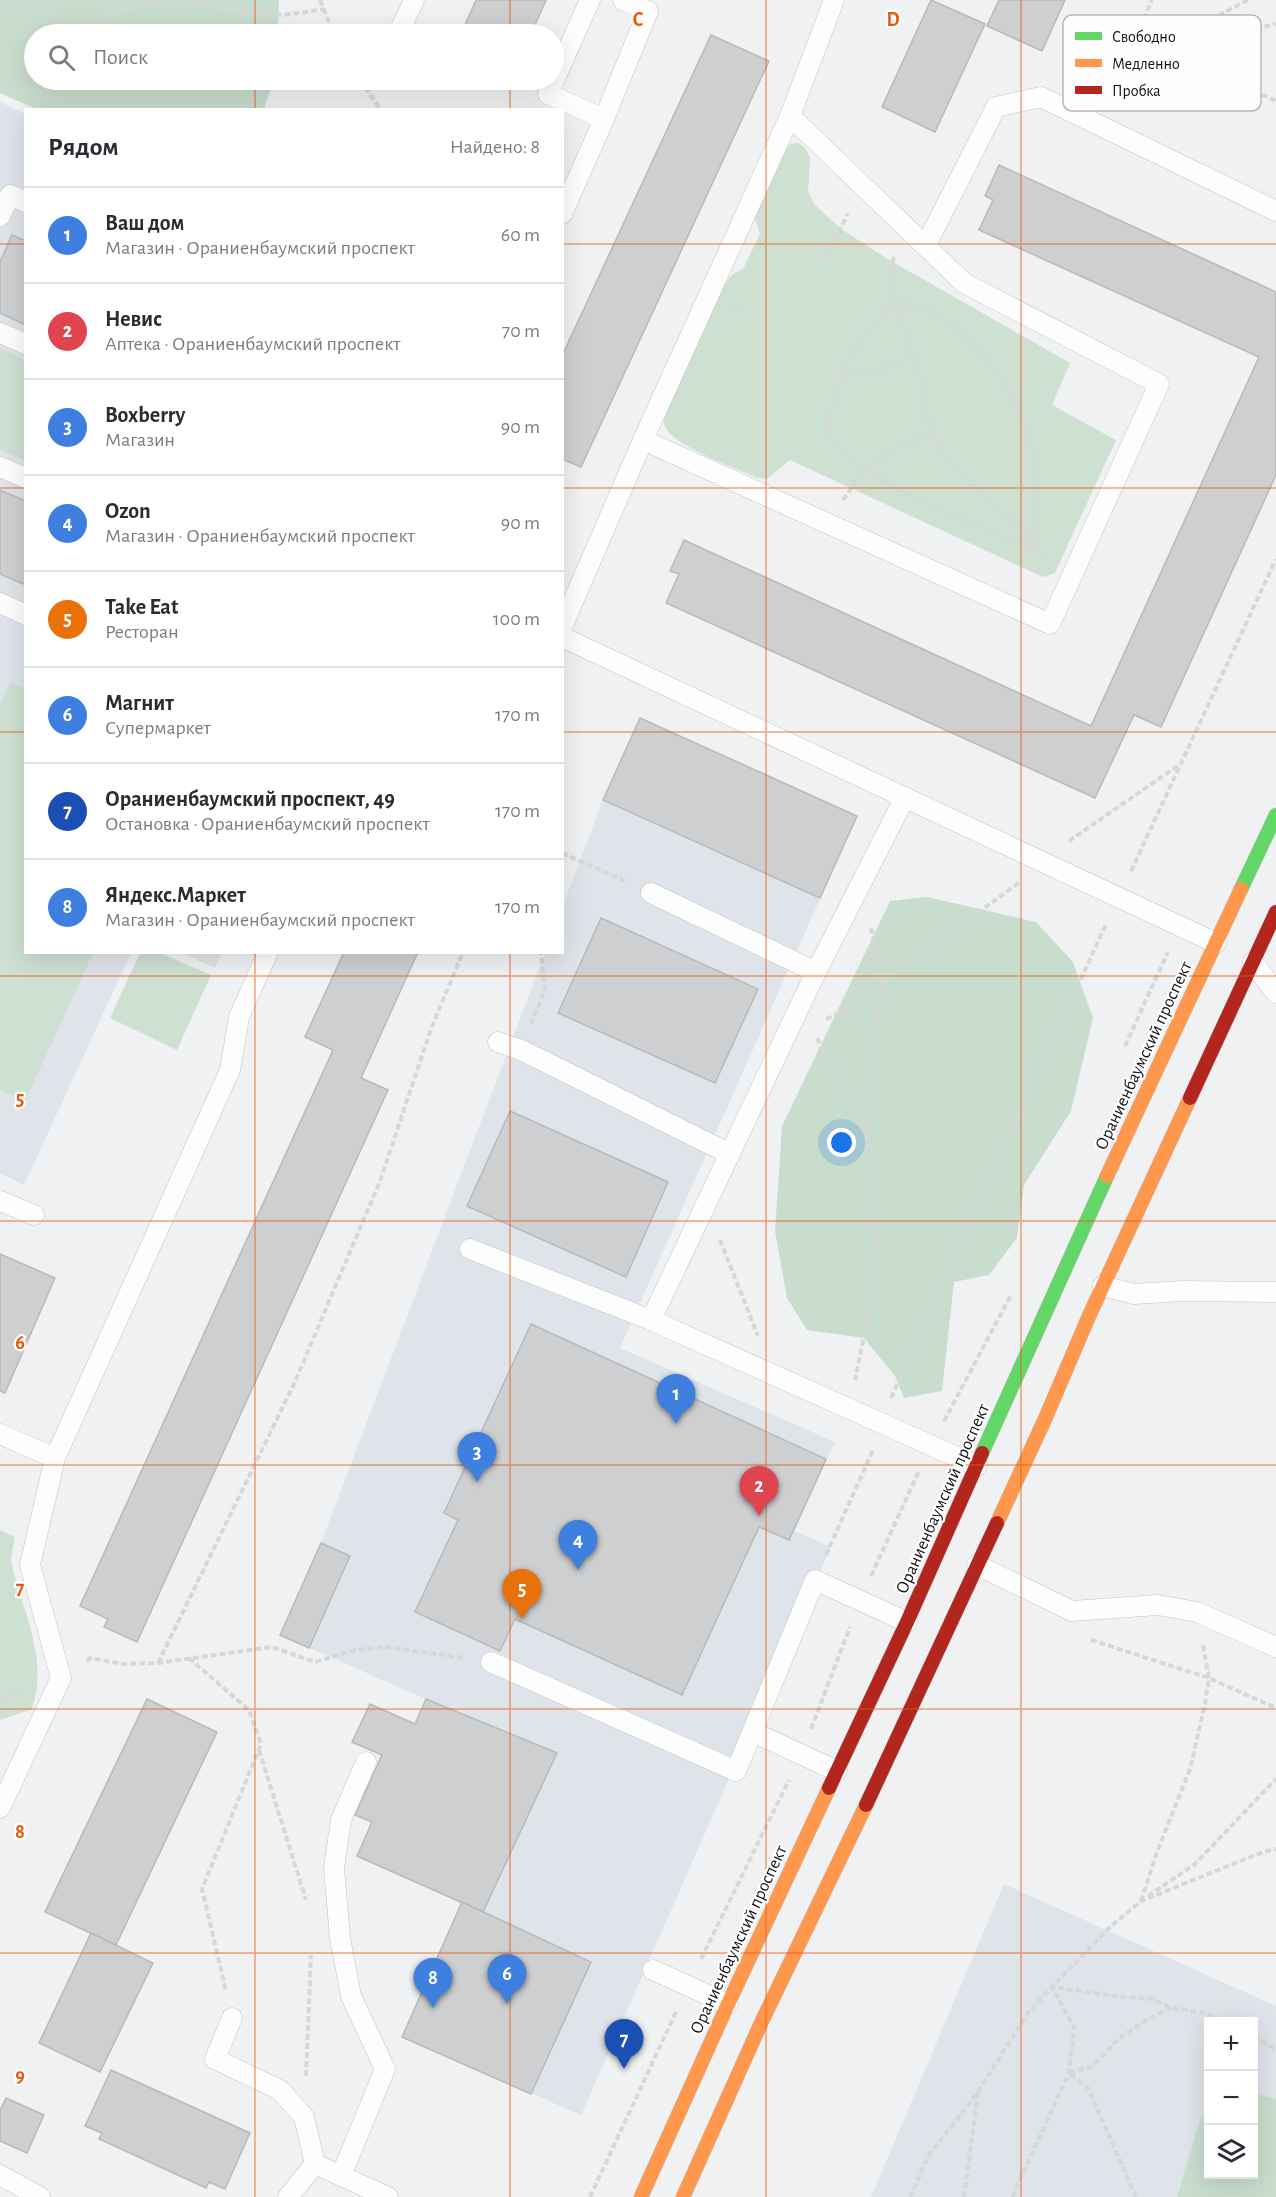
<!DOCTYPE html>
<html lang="ru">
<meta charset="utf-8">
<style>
body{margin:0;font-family:"Alegreya Sans",sans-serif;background:#f2f2f3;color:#2b2b33}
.controls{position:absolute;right:18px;bottom:18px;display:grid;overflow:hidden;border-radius:0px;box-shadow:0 6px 24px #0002}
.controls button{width:54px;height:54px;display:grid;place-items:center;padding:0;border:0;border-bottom:2px solid #e1e1e2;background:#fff;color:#2b2b33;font:30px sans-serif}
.you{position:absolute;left:842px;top:1143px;width:21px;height:21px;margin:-15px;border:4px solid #fff;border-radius:50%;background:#1a73e8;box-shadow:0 0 0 9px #1a73e833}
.badge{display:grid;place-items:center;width:39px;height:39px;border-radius:50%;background:#606061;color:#fff;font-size:20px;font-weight:700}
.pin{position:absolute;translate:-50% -50px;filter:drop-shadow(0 2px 3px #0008)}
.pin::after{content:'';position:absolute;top:32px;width:21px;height:18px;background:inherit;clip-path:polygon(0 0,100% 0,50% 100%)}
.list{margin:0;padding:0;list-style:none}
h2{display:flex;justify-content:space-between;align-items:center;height:78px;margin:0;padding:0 24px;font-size:26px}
h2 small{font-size:20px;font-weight:400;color:#7c7c81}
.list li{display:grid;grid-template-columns:39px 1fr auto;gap:18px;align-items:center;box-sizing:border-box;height:96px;padding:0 24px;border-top:2px solid #e1e1e2}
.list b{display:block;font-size:22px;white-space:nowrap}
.list p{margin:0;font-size:20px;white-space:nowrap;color:#7c7c81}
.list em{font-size:20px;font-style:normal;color:#7c7c81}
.icon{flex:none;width:33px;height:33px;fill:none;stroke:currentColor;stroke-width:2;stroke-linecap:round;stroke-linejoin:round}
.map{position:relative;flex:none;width:1276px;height:2197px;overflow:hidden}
.search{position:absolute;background:#fff;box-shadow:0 6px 24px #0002;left:24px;top:24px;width:540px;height:66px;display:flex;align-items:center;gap:15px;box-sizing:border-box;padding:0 21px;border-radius:33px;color:#7c7c81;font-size:22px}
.panel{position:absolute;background:#fff;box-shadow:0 6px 24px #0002;left:24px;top:108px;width:540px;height:846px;border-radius:0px}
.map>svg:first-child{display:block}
.built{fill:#dee4e9;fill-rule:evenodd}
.green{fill:#cde0d2}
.forest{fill:#c9ddce}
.building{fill:#cecfd1;stroke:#b8b9ba;stroke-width:1.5}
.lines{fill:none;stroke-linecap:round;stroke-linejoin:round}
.lane-casing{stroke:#c2c3c4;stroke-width:21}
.fast-casing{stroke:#c2c3c4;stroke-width:15}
.slow-casing{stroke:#c2c3c4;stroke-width:15}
.jam-casing{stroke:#c2c3c4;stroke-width:15}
.path{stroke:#d6d7d8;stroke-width:4;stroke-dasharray:6 3;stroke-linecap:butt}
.lane{stroke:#fdfdfd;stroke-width:20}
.fast{stroke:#63d668;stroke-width:14}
.slow{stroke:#ff974d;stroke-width:14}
.jam{stroke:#b3261e;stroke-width:14}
.grid{fill:none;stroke:#e8590c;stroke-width:1.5;stroke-opacity:0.55}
.labels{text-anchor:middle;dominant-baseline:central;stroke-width:4.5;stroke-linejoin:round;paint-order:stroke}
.street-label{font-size:18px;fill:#121213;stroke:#fefeff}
.key{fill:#fefeff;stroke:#b7b7b8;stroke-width:1.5}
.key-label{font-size:16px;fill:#121213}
.grid-label{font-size:20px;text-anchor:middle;font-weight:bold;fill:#e8590c;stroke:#fefeff;stroke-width:4.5;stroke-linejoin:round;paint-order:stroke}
</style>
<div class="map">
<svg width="1276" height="2197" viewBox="0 0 1276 2197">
<rect width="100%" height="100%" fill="#f0f1f3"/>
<g class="built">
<path d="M0 102 26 114V952L131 953 24 1185 0 1173Z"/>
<path d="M640 718 857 816 620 1348 835 1442 795 1531 831 1547 581 2115 402 2037 462 1902 357 1856 426 1699 280 1635 321 1543 545 953 562 952 563 905 603 800Z"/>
<path d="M182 953H222L215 968Z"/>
<path d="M1004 1884 1276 2006V2197H871ZM1208 2022H1254V2174H1208Z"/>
</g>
<g class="green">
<path d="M799 143 805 148 810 158 808 191 814 204 841 229 891 261 1070 363 1052 405 1116 440 1055 573 1043 577 790 460 767 479 755 477C735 468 678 447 667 430 661 422 665 415 667 407L717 299 726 282 733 274 743 269 760 234 754 216 786 148 791 144Z"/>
<path d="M0 348 25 360V461L0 449Z"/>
<path d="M10 682 25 689 26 952 93 953 25 1101 0 1090V704Z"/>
<path d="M140 953H160L211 975 177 1050 110 1018Z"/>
<path d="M0 1530 15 1537 11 1558 13 1571C26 1617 48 1662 32 1709L0 1720Z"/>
</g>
<g class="forest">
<path d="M0 0H279L278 34H34V80H274L264 109H36L0 93Z"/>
<path d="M927 897 1036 922 1073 962 1093 1018 1071 1111 1024 1185 1017 1238 989 1275 954 1282 942 1391 904 1398 895 1376 864 1338 807 1330 787 1298 775 1231 782 1126 890 901Z"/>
<path d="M1254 2093 1276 2099V2197H1177L1201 2117 1208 2113V2174H1254Z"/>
</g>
<g class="building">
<path d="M476 0H546L531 34H461Z"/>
<path d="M931 0 985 24 935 132 882 107Z"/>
<path d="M999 0H1065L1042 51 987 26Z"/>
<path d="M711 35 769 61 581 467 562 459V356Z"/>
<path d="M484 80H512L507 89Z"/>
<path d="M999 165 1276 292V475L1161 727 1134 715 1095 798 666 603 679 574 670 571 684 540 1091 726 1259 357 979 230 993 200 985 196Z"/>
<path d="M12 235 26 241V325L0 313V262Z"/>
<path d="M0 490 26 501V585L0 574Z"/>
<path d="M640 718 857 816 820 898 603 800Z"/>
<path d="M601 918 758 989 715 1083 558 1013Z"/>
<path d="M344 952H418L361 1078 388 1090 137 1642 104 1627 108 1619 80 1606 333 1050 305 1037Z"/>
<path d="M510 1111 668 1182 626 1277 467 1206Z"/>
<path d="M0 1254 55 1278 5 1393 0 1391Z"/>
<path d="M531 1324 826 1459 789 1540 759 1527 682 1695 515 1619 500 1651 415 1612 458 1520 444 1513Z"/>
<path d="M321 1543 350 1556 309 1648 280 1635Z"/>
<path d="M147 1699 217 1732 116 1945 45 1912Z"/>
<path d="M426 1699 557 1753 483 1912 357 1856 372 1822 355 1815 382 1755 352 1742 370 1704 415 1724Z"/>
<path d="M462 1902 591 1962 531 2094 402 2037Z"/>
<path d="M91 1933 153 1963 100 2072 39 2043Z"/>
<path d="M111 2070 250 2133 225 2189 209 2182 206 2188 99 2139 102 2133 85 2126Z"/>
<path d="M6 2098 44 2115 27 2153 0 2141V2111Z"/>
</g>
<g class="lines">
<g class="lane-casing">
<g id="lane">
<path d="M401 28 414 0"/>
<path d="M604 119 648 11 623 0"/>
<path d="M562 214 604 119 548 94 590 0"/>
<path d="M0 216 10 195 26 202"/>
<path d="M926 245 996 107 1041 97 1276 211"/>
<path d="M0 333 26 344"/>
<path d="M643 440 1050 624 1159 384 964 283 790 116"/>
<path d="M0 467 26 478"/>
<path d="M0 603 26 615"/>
<path d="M562 627 643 440 790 116 834 0"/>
<path d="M562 637 1216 943"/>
<path d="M651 893 816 972"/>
<path d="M1253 962 1276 993"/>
<path d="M498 1042 521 1050 730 1154"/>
<path d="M0 1201 34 1215"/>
<path d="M470 1249 651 1320 977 1466"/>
<path d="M1103 1286 1134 1294 1182 1291 1276 1292"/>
<path d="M651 1320 816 972 905 797"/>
<path d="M0 1434 55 1458"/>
<path d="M977 1565 1072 1611 1158 1605 1197 1612 1276 1647"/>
<path d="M491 1662 736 1771 815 1580 907 1622"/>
<path d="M753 1732 837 1771"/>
<path d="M0 1808 61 1678 30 1565 55 1458 230 1070 239 1017 268 952"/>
<path d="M653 1970 728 2004"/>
<path d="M232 2018 215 2059 280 2090 304 2117 315 2164"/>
<path d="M0 2175 40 2197"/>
<path d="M341 2176 385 2069 351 1996 340 1938 334 1868 341 1820 366 1762"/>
<path d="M288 2197 315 2164 388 2197"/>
</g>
</g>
<g class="fast-casing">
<g id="fast">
<path d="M1241 889 1276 815"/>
<path d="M982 1453 1107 1176"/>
</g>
</g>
<g class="slow-casing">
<g id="slow">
<path d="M1107 1176 1241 889"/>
<path d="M997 1523 1045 1419 1089 1316 1190 1098"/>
<path d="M641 2197 728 2004 829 1788"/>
<path d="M683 2197 762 2021 866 1805"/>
</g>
</g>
<g class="jam-casing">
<g id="jam">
<path d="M1190 1098 1276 912"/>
<path d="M829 1788 907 1622 982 1453"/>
<path d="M866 1805 997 1523"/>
</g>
</g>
<g class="path">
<path d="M187 0C205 3 221 9 239 12 268 18 295 14 324 9"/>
<path d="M320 0 334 34"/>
<path d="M0 7C38 1 42 10 72 28L78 29 109 14 163 0"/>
<path d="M1163 51 1276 101"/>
<path d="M1147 53 1248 0"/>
<path d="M1125 60 1152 0"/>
<path d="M360 80 381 110"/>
<path d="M1074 80 1140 57 1276 24"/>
<path d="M827 257 848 213"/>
<path d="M894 257 889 274 895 302C860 337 845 357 833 406 831 413 827 425 829 433 842 475 1007 537 1050 556"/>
<path d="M733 307 745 313"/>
<path d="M840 376 870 374 915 356"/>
<path d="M843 500 865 469 884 455 930 433"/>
<path d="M1031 548C1034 528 1038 508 1037 489 1036 468 1031 441 1023 421 1008 381 963 322 922 307 914 304 904 304 895 302L919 372 930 433 950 463 978 492 1032 536"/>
<path d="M1069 841 1179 765"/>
<path d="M562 853 625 881"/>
<path d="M1131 871 1276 559"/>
<path d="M871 928 882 983"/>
<path d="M826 1019 879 995 882 983 1020 882"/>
<path d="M531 1024 545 990 541 952"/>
<path d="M817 1038 866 1139 876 1193V1245L867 1321 855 1380"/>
<path d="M1125 1046 1168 952"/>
<path d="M866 1139 879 995"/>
<path d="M720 1240 758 1336"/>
<path d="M891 1398 1106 924"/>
<path d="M944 1421 1011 1295"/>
<path d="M826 1555 873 1450"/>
<path d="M871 1576 919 1471"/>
<path d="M1091 1640 1209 1678 1276 1708"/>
<path d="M189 1658 249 1710 261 1744 202 1889 226 1991"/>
<path d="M87 1661 90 1658 123 1664 158 1663 272 1647 315 1662 355 1650 387 1647 465 1658"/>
<path d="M158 1663 294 1384 380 1181 431 1029 463 952"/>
<path d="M0 1699 24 1689"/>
<path d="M811 1729 850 1627"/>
<path d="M259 1750 306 1900"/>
<path d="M1148 1896 1195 1864 1276 1779"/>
<path d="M1141 1901 1157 1852 1190 1769 1205 1704 1209 1678 1203 1645"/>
<path d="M701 1959 789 1780"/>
<path d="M1254 2036 1276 2050"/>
<path d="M306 2076 311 1955"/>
<path d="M590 2197 676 2012"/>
<path d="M910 2197 929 2155 978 2092 1027 2014 1052 1987 1115 1996 1152 1999 1172 2008 1204 2013 1221 2022"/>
<path d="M964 2197 978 2093"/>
<path d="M1012 2197 1069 2073 1074 2027 1052 1987 1108 1929 1141 1901 1263 1852 1276 1849"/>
<path d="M1136 2197 1088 2088 1069 2073 1091 2067 1122 2036 1148 2019 1171 2008"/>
</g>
<use href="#lane" class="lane"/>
<use href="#fast" class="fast"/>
<use href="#slow" class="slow"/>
<use href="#jam" class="jam"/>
</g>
<path class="grid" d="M255 0V34M510 0V34M766 0V2197M1021 0V2197M255 80V110M510 80V110M0 244H26M562 244H1276M0 488H26M562 488H1276M0 732H26M562 732H1276M255 952V2197M510 952V2197M0 976H1276M0 1221H1276M0 1465H1276M0 1709H1276M0 1953H1276"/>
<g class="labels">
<g class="street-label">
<text transform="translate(1144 1056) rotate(-65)">Ораниенбаумский проспект</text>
<text transform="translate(943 1499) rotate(-66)">Ораниенбаумский проспект</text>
<text transform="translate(739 1940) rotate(-65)">Ораниенбаумский проспект</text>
</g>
</g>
<rect x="1063" y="15" width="198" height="96" rx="9" class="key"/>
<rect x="1075" y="32" width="27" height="8" fill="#63d668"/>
<rect x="1075" y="59" width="27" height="8" fill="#ff974d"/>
<rect x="1075" y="86" width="27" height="8" fill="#b3261e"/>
<g class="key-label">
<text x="1112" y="42">Свободно</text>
<text x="1112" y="69">Медленно</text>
<text x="1112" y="96">Пробка</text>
</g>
<g class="grid-label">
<text x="638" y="26">C</text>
<text x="893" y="26">D</text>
<text x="20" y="1105">5</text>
<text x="20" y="1349">6</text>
<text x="20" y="1594">7</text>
<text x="20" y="1838">8</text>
<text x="20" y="2082">9</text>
</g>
</svg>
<div class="controls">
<button>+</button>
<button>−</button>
<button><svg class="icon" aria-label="layers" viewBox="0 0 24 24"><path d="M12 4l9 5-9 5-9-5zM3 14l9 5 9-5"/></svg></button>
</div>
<div class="you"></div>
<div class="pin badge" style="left:676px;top:1424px;background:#3f7fe0">1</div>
<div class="pin badge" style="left:759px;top:1516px;background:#e0444e">2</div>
<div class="pin badge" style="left:477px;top:1482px;background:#3f7fe0">3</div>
<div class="pin badge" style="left:578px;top:1570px;background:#3f7fe0">4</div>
<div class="pin badge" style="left:522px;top:1619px;background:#e8710a">5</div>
<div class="pin badge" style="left:507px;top:2004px;background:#3f7fe0">6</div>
<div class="pin badge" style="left:624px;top:2069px;background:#1a4fb4">7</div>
<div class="pin badge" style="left:433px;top:2008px;background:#3f7fe0">8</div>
<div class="search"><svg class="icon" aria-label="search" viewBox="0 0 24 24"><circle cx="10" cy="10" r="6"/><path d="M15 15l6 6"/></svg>Поиск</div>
<section class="panel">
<h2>Рядом<small>Найдено: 8</small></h2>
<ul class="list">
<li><span class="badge" style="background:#3f7fe0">1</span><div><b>Ваш дом</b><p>Магазин · Ораниенбаумский проспект</p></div><em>60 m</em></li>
<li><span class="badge" style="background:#e0444e">2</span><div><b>Невис</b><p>Аптека · Ораниенбаумский проспект</p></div><em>70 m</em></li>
<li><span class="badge" style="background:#3f7fe0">3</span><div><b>Boxberry</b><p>Магазин</p></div><em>90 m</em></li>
<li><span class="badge" style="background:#3f7fe0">4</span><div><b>Ozon</b><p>Магазин · Ораниенбаумский проспект</p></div><em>90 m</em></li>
<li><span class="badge" style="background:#e8710a">5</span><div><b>Take Eat</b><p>Ресторан</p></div><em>100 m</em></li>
<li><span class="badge" style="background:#3f7fe0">6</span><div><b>Магнит</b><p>Супермаркет</p></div><em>170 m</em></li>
<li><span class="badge" style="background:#1a4fb4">7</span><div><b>Ораниенбаумский проспект, 49</b><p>Остановка · Ораниенбаумский проспект</p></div><em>170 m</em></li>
<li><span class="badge" style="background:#3f7fe0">8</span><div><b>Яндекс.Маркет</b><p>Магазин · Ораниенбаумский проспект</p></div><em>170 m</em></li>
</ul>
</section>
</div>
